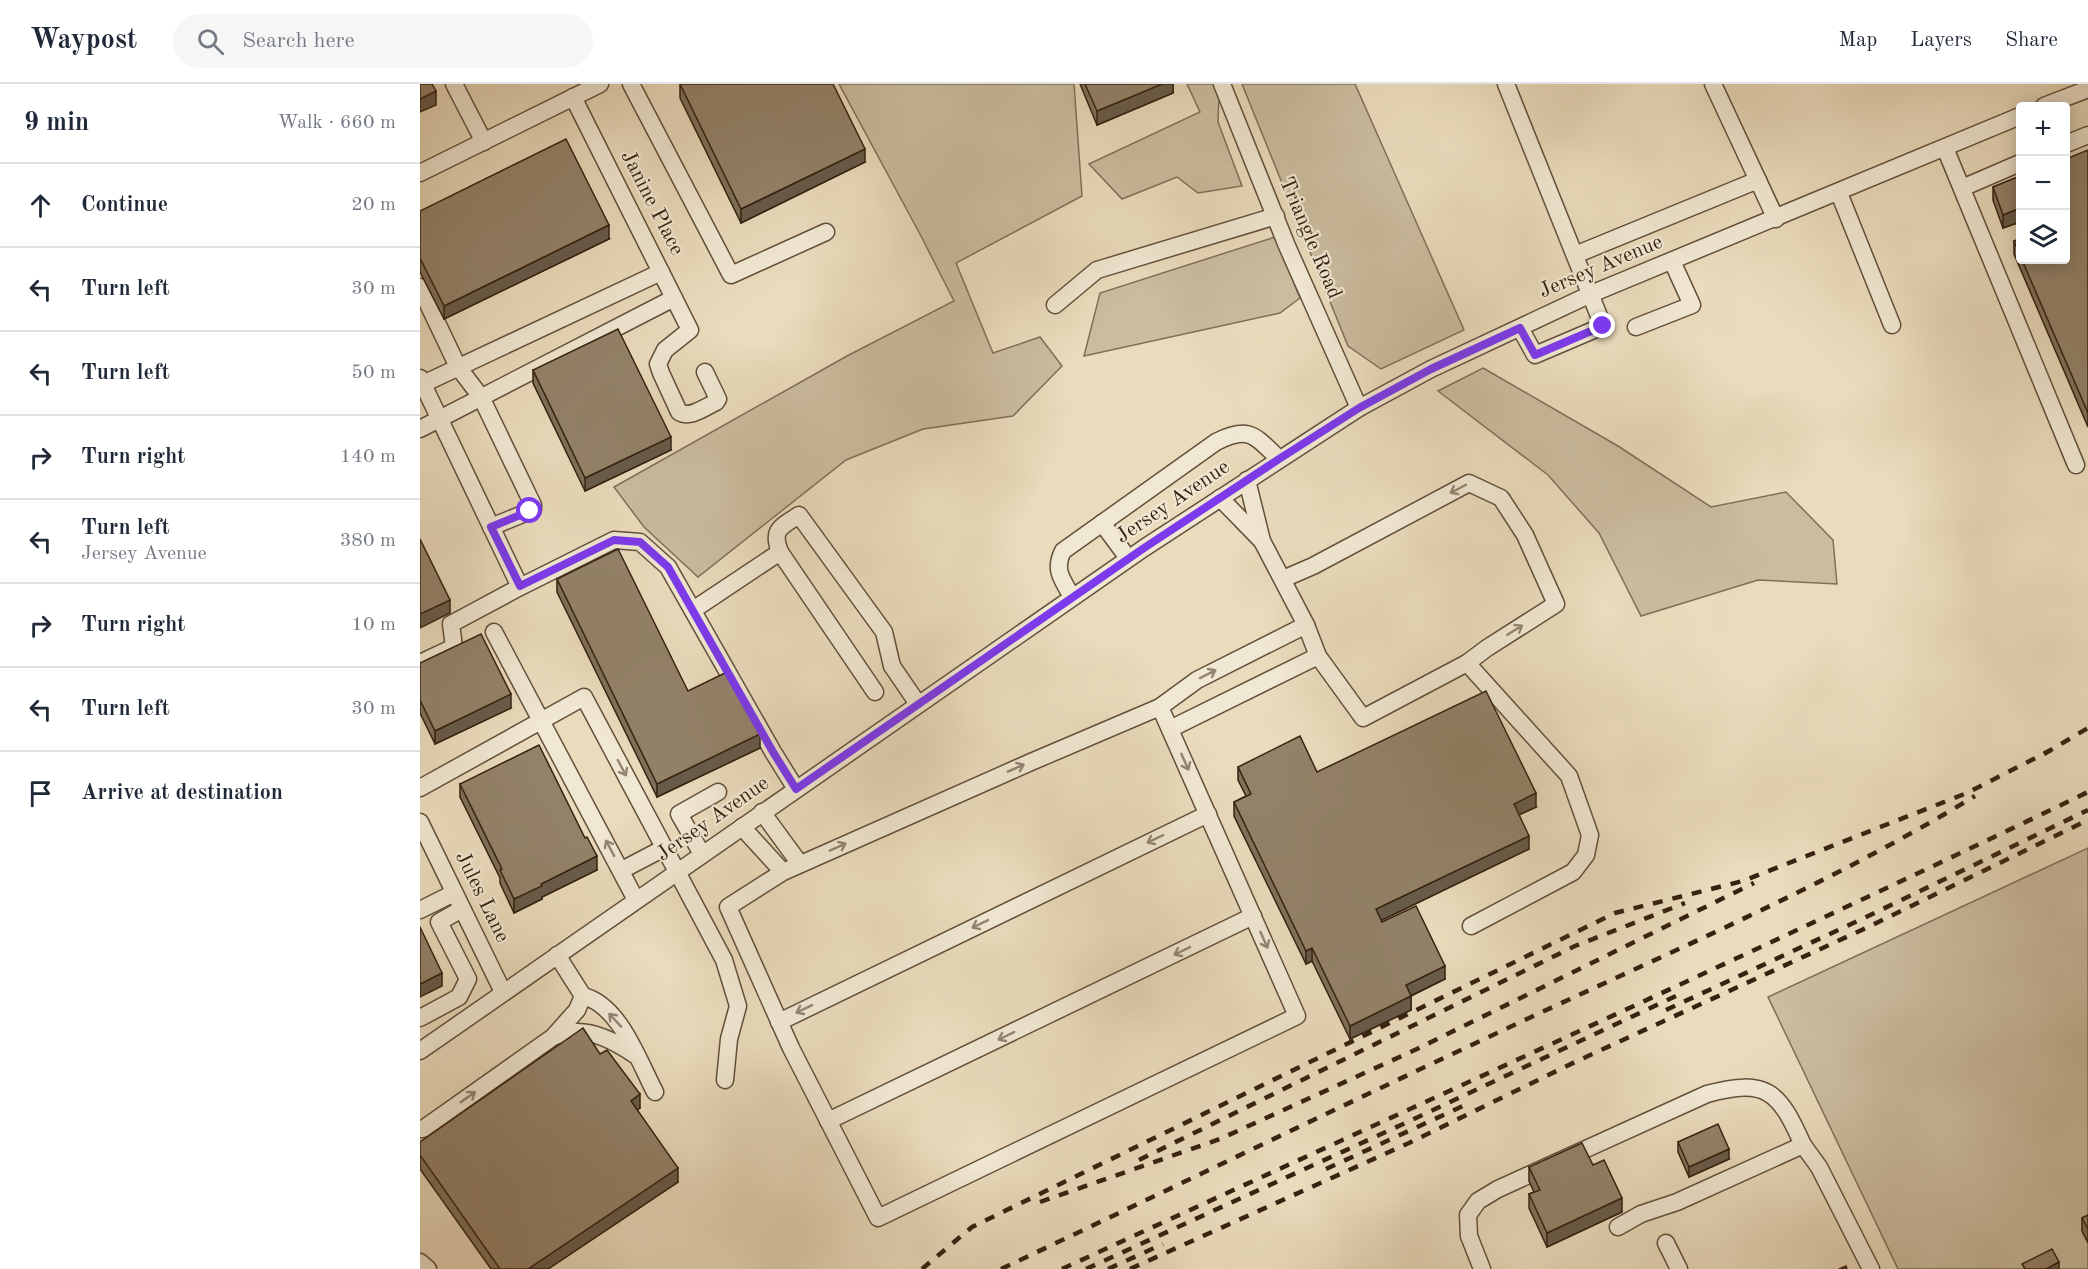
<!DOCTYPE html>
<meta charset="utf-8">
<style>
body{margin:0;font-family:"Old Standard TT",serif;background:#f6f6f7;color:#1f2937}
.controls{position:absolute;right:18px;top:18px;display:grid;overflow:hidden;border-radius:6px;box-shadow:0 3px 15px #0003}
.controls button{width:54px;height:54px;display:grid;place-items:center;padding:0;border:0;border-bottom:2px solid #e0e1e3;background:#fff;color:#1f2937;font:30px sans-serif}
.stop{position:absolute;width:18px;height:18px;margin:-14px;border:4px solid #7c3aed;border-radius:50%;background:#fff}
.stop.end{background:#7c3aed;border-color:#fff;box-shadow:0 2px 6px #0008}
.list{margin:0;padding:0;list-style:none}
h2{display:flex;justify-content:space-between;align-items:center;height:78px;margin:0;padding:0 24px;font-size:26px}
h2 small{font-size:20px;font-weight:400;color:#747a83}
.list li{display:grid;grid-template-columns:39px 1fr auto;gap:18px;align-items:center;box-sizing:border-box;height:84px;padding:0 24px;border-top:2px solid #e0e1e3}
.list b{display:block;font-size:22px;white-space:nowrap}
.list p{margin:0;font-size:20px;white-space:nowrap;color:#747a83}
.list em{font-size:20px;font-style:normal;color:#747a83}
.icon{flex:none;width:33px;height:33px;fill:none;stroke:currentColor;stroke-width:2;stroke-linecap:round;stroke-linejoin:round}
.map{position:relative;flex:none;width:1668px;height:1185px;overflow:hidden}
header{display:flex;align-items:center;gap:36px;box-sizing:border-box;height:84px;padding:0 30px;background:#fff;border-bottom:2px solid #e0e1e3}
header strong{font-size:28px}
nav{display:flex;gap:33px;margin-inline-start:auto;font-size:21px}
.search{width:420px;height:54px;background:#f6f6f7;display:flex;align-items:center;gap:15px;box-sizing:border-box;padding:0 21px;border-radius:33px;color:#747a83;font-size:22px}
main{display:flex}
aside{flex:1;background:#fff}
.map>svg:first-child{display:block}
.green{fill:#cbbc9f;stroke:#806f58;stroke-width:1.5}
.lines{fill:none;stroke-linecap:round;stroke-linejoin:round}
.minor-casing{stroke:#62503b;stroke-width:19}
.minor{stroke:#f1e8d3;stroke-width:16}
.rail{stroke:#352210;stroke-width:4.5;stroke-dasharray:10 10;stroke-linecap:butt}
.wall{fill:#7e705a;stroke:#352210;stroke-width:1.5}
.shaded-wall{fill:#675b4a;stroke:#352210;stroke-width:1.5}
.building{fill:#938269;stroke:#352210;stroke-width:1.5}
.oneway{stroke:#938572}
.route{stroke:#7c3aed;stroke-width:8}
.labels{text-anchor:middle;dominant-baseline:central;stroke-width:4.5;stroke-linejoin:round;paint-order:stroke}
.street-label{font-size:21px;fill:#352210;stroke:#f1e8d3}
</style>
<header>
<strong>Waypost</strong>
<div class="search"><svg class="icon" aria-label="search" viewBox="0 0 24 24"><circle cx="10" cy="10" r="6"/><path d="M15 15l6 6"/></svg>Search here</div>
<nav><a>Map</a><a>Layers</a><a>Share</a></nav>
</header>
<main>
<aside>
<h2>9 min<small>Walk · 660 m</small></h2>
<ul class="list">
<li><svg class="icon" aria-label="ahead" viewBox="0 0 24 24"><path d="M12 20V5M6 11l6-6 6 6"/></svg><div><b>Continue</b></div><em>20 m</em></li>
<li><svg class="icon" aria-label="left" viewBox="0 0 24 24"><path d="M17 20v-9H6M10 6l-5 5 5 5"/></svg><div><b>Turn left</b></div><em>30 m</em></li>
<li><svg class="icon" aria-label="left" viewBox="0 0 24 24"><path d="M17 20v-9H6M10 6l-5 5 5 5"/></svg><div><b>Turn left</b></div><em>50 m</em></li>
<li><svg class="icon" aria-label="right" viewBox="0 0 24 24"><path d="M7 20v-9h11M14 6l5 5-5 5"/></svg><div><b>Turn right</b></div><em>140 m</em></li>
<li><svg class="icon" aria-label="left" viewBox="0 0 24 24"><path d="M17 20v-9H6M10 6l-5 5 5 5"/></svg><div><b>Turn left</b><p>Jersey Avenue</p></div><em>380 m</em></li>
<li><svg class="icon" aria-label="right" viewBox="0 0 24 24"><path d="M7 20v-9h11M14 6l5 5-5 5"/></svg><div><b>Turn right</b></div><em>10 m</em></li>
<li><svg class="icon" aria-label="left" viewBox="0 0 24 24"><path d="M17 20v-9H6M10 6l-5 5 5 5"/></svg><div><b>Turn left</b></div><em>30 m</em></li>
<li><svg class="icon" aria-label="arrive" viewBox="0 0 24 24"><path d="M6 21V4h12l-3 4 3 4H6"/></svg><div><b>Arrive at destination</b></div></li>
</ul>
</aside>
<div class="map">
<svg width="1668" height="1185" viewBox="0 0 1668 1185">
<rect width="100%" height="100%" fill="#eadbbc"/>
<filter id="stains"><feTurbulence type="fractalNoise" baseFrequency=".00333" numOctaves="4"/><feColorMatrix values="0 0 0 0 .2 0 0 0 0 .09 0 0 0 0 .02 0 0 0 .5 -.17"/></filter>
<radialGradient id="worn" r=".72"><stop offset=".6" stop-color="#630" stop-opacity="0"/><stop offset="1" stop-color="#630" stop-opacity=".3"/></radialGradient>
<g class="green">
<path d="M419 0H654L662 112 536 179 573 269 620 253 642 282 593 332 503 345 426 376 278 493 224 443 194 403 427 272 534 217 501 152Z"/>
<path d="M767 0H794L799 10 798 38 822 102 778 109 757 93 702 115 669 80 780 28Z"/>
<path d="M822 0H935L1044 246 961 285 928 262Z"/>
<path d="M855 153 880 214 860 229 664 272 680 209Z"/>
<path d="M1063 284 1198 362 1291 423 1366 408 1413 456 1417 500 1338 496 1221 532 1179 449 1128 391 1018 307Z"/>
<path d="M1668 764V1185H1478L1348 913Z"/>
</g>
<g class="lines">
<g class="minor-casing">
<g id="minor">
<path d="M34 0 64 58"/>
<path d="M211 0 311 191 406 148"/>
<path d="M802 0 867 162 939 324"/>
<path d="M1086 0 1183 242 1115 271 1100 244"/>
<path d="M1293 0 1356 135"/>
<path d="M153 13 270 246 245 266 238 280 241 289 259 328C270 335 285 323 296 318L298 315 285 288"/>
<path d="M1624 22 1668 5"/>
<path d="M1646 60 1668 51"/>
<path d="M1525 64 1656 381"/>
<path d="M0 89 180 0"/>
<path d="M1542 104 1600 79"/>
<path d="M1419 109 1472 241"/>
<path d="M1155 171 1338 96"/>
<path d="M0 203 38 283 61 313 113 421V425L110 427 71 443"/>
<path d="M635 221 677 186 856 132"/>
<path d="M1216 243 1272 221 1252 177"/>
<path d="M0 294 100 503"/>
<path d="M3 300 241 188"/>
<path d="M0 345 254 214"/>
<path d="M827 396 842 457"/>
<path d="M800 414 842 457 886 541 898 572 943 634 1047 579 1149 692 1170 751 1166 771 1153 788 1051 842"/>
<path d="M682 439 708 474"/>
<path d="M863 495 893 482 1049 399 1081 414 1105 451 1136 520 1067 564 1047 579"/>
<path d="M652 513C643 496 633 487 643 467L796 358C830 341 835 352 859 375"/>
<path d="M273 526 360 468"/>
<path d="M74 548 216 816"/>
<path d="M0 579 34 563 31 540 100 503 194 456 220 458 248 483 353 668 376 705"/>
<path d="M455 608 360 468C351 445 361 443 379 431L464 548 472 582 498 620"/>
<path d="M740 623 777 596 886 541"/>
<path d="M750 645 898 572"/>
<path d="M0 704 164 613 304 876 318 922 309 955 305 996"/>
<path d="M342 728 380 780"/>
<path d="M0 738 83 908"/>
<path d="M322 743 363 788 611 678 740 623 877 932 458 1134 371 964 308 823 363 788"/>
<path d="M282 770 259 730 298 708"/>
<path d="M202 786 244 764"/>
<path d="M0 826 34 809"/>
<path d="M163 912C200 921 219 978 235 1008"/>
<path d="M0 934 39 913 48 895 19 838 42 825"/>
<path d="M359 938 788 730"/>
<path d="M134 952C141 951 150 947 158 948 178 948 199 960 215 971"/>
<path d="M0 967 724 464 939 324 1011 285 1171 210 1600 32"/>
<path d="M408 1037 833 832"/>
<path d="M0 1045H3L133 953 157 926 163 912 137 871"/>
<path d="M1383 1061 1399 1083 1451 1185"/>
<path d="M1246 1159 1259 1185"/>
<path d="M0 1178 8 1185"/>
<path d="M1062 1185 1049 1152 1048 1131 1058 1117 1078 1105 1287 1010C1347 994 1359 1007 1383 1061L1257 1118 1221 1130 1198 1143"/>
</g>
</g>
<use href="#minor" class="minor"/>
<g class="rail">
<path d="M1624 670 1668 644"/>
<path d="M1246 926 1442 835 1668 726"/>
<path d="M719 1076 1155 862 1265 819"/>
<path d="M906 1085 1043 1022"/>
<path d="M620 1118 800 1055 997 965 1334 799"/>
<path d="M502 1185 552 1143 1195 829 1323 797 1547 709 1631 666"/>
<path d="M581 1185C757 1102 931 1017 1107 935 1259 864 1412 799 1555 712"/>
<path d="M642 1185C984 1027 1328 872 1668 708"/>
<path d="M666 1185 981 1041 1256 912"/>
<path d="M688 1185 743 1160"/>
<path d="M710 1185 989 1059 1155 978 1446 844 1668 736"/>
</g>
</g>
<g class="wall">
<path d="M260 0 445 78 321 139 260 14Z"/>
<path d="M660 0H753V9L677 41Z"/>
<path d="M1668 66V343L1594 170V157L1600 155V176H1646Z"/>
<path d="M1600 92V138L1583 144 1573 116V103Z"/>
<path d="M0 127 189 155 24 235 0 188Z"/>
<path d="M113 286 251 366 165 407 113 299Z"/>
<path d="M137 495 268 607 340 664 237 713 137 508Z"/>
<path d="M0 579 91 624 15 660 0 629Z"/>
<path d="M818 683 897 688 1116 723 1099 731 1109 765 961 836 1025 895 991 912V926L930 955 892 877 886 880 814 732V718L826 712 818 696Z"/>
<path d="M40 700 177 786 122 813V815L94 829 80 799V794L40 713Z"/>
<path d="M180 970 220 1024 217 1026 258 1098 128 1185H71L0 1085V1058Z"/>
<path d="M1258 1058 1309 1075 1269 1093 1258 1068Z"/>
<path d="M1173 1081 1202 1128 1127 1163 1109 1124V1110L1114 1108 1109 1097V1083Z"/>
<path d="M1668 1131V1159L1662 1147V1134Z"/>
</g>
<g class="shaded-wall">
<path d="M742 0H753V9L677 41V27Z"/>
<path d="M16 7V21L0 28V15Z"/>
<path d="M445 65V78L321 139V125Z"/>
<path d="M1600 124V138L1583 144V131Z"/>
<path d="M189 141V155L24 235V222Z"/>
<path d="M251 353V366L165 407V394Z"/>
<path d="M30 516V529L0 544V530Z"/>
<path d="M91 610V624L15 660V647Z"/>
<path d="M340 650V664L237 713V700Z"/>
<path d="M1116 709V723L1094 733V720Z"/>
<path d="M1109 752V765L956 839V825Z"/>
<path d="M177 772V786L122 813V815L94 829V815L121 800Z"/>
<path d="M892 864V877L886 880V867Z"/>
<path d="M1025 882V895L986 914V901Z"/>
<path d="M22 889V902L0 913V900Z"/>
<path d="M991 912V926L930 955V942Z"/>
<path d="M220 1010V1024L211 1031V1017Z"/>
<path d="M1309 1065V1075L1269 1093V1083Z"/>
<path d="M258 1084V1098L128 1185H108Z"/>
<path d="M1202 1114V1128L1127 1163V1149Z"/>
<path d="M1639 1178V1185H1626Z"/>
</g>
<g class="building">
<path d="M0 0H12L16 7 0 15Z"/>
<path d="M260 0H413L445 65 321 125Z"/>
<path d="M665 0H742L677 27Z"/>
<path d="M146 55 189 141 24 222 0 174V127Z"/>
<path d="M1668 66V329L1602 176H1646V75Z"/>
<path d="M1600 92V124L1583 131 1573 103Z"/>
<path d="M1600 155V171L1594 157Z"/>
<path d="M198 245 251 353 165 394 113 286Z"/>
<path d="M0 455 30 516 0 530Z"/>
<path d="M198 465 268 607 309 587 340 650 237 700 137 495Z"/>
<path d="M61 550 91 610 15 647 0 616V579Z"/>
<path d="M1066 607 1116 709 1094 720 1109 752 956 825 962 838 996 822 1025 882 986 901 991 912 930 942 892 864 886 867 814 718 831 710 818 683 880 652 897 688Z"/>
<path d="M119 661 165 754 167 753 177 772 121 800 122 802 94 815 80 786 82 785 40 700Z"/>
<path d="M0 843 22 889 0 900Z"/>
<path d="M163 944 180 970 187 966 220 1010 211 1017 258 1084 108 1185H80L0 1071V1058Z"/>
<path d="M1298 1040 1309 1065 1269 1083 1258 1058Z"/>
<path d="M1162 1059 1173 1081 1184 1076 1202 1114 1127 1149 1109 1110 1120 1106 1109 1083Z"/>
<path d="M1668 1131V1145L1662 1134Z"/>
<path d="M1632 1165 1639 1178 1626 1185H1605L1602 1180Z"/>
<path d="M1426 1182 1427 1185H1419Z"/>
</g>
<defs><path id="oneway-shaft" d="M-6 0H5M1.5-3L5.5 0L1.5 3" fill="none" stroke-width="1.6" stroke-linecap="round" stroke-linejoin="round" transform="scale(1.5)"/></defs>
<g class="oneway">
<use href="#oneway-shaft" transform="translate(1038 405) rotate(152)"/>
<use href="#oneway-shaft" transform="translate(1095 546) rotate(-32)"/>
<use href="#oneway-shaft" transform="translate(788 590) rotate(-27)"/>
<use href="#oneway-shaft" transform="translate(765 678) rotate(66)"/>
<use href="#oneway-shaft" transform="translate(202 684) rotate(62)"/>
<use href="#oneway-shaft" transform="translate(596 684) rotate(-24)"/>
<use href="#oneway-shaft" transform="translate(735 755) rotate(154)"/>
<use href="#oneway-shaft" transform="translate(418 763) rotate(-24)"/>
<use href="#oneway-shaft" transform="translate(190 764) rotate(-118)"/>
<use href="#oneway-shaft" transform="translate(560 840) rotate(154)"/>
<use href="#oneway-shaft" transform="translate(844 856) rotate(66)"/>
<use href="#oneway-shaft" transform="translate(762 867) rotate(154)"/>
<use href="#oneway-shaft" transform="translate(384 925) rotate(154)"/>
<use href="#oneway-shaft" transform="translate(195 936) rotate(-133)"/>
<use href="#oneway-shaft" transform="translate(586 952) rotate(154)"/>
<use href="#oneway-shaft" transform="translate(48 1013) rotate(-35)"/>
</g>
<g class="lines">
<path class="route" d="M110 427 71 443 100 502 194 456 220 458 248 483 353 668 376 705 724 464 859 375 939 324 1011 285 1100 244 1115 271 1183 242"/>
</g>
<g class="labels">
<g class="street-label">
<text transform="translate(232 119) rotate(63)">Janine Place</text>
<text transform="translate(890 154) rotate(67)">Triangle Road</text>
<text transform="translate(1181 183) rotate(-23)">Jersey Avenue</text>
<text transform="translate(753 418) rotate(-34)">Jersey Avenue</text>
<text transform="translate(293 735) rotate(-35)">Jersey Avenue</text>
<text transform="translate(62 813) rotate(64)">Jules Lane</text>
</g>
</g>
<rect width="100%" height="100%" filter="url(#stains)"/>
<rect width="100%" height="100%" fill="url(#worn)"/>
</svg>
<div class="controls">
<button>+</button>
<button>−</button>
<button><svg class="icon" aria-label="layers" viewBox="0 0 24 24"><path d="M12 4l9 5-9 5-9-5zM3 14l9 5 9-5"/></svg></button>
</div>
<div class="stop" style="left:110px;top:427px"></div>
<div class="stop end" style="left:1183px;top:242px"></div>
</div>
</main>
